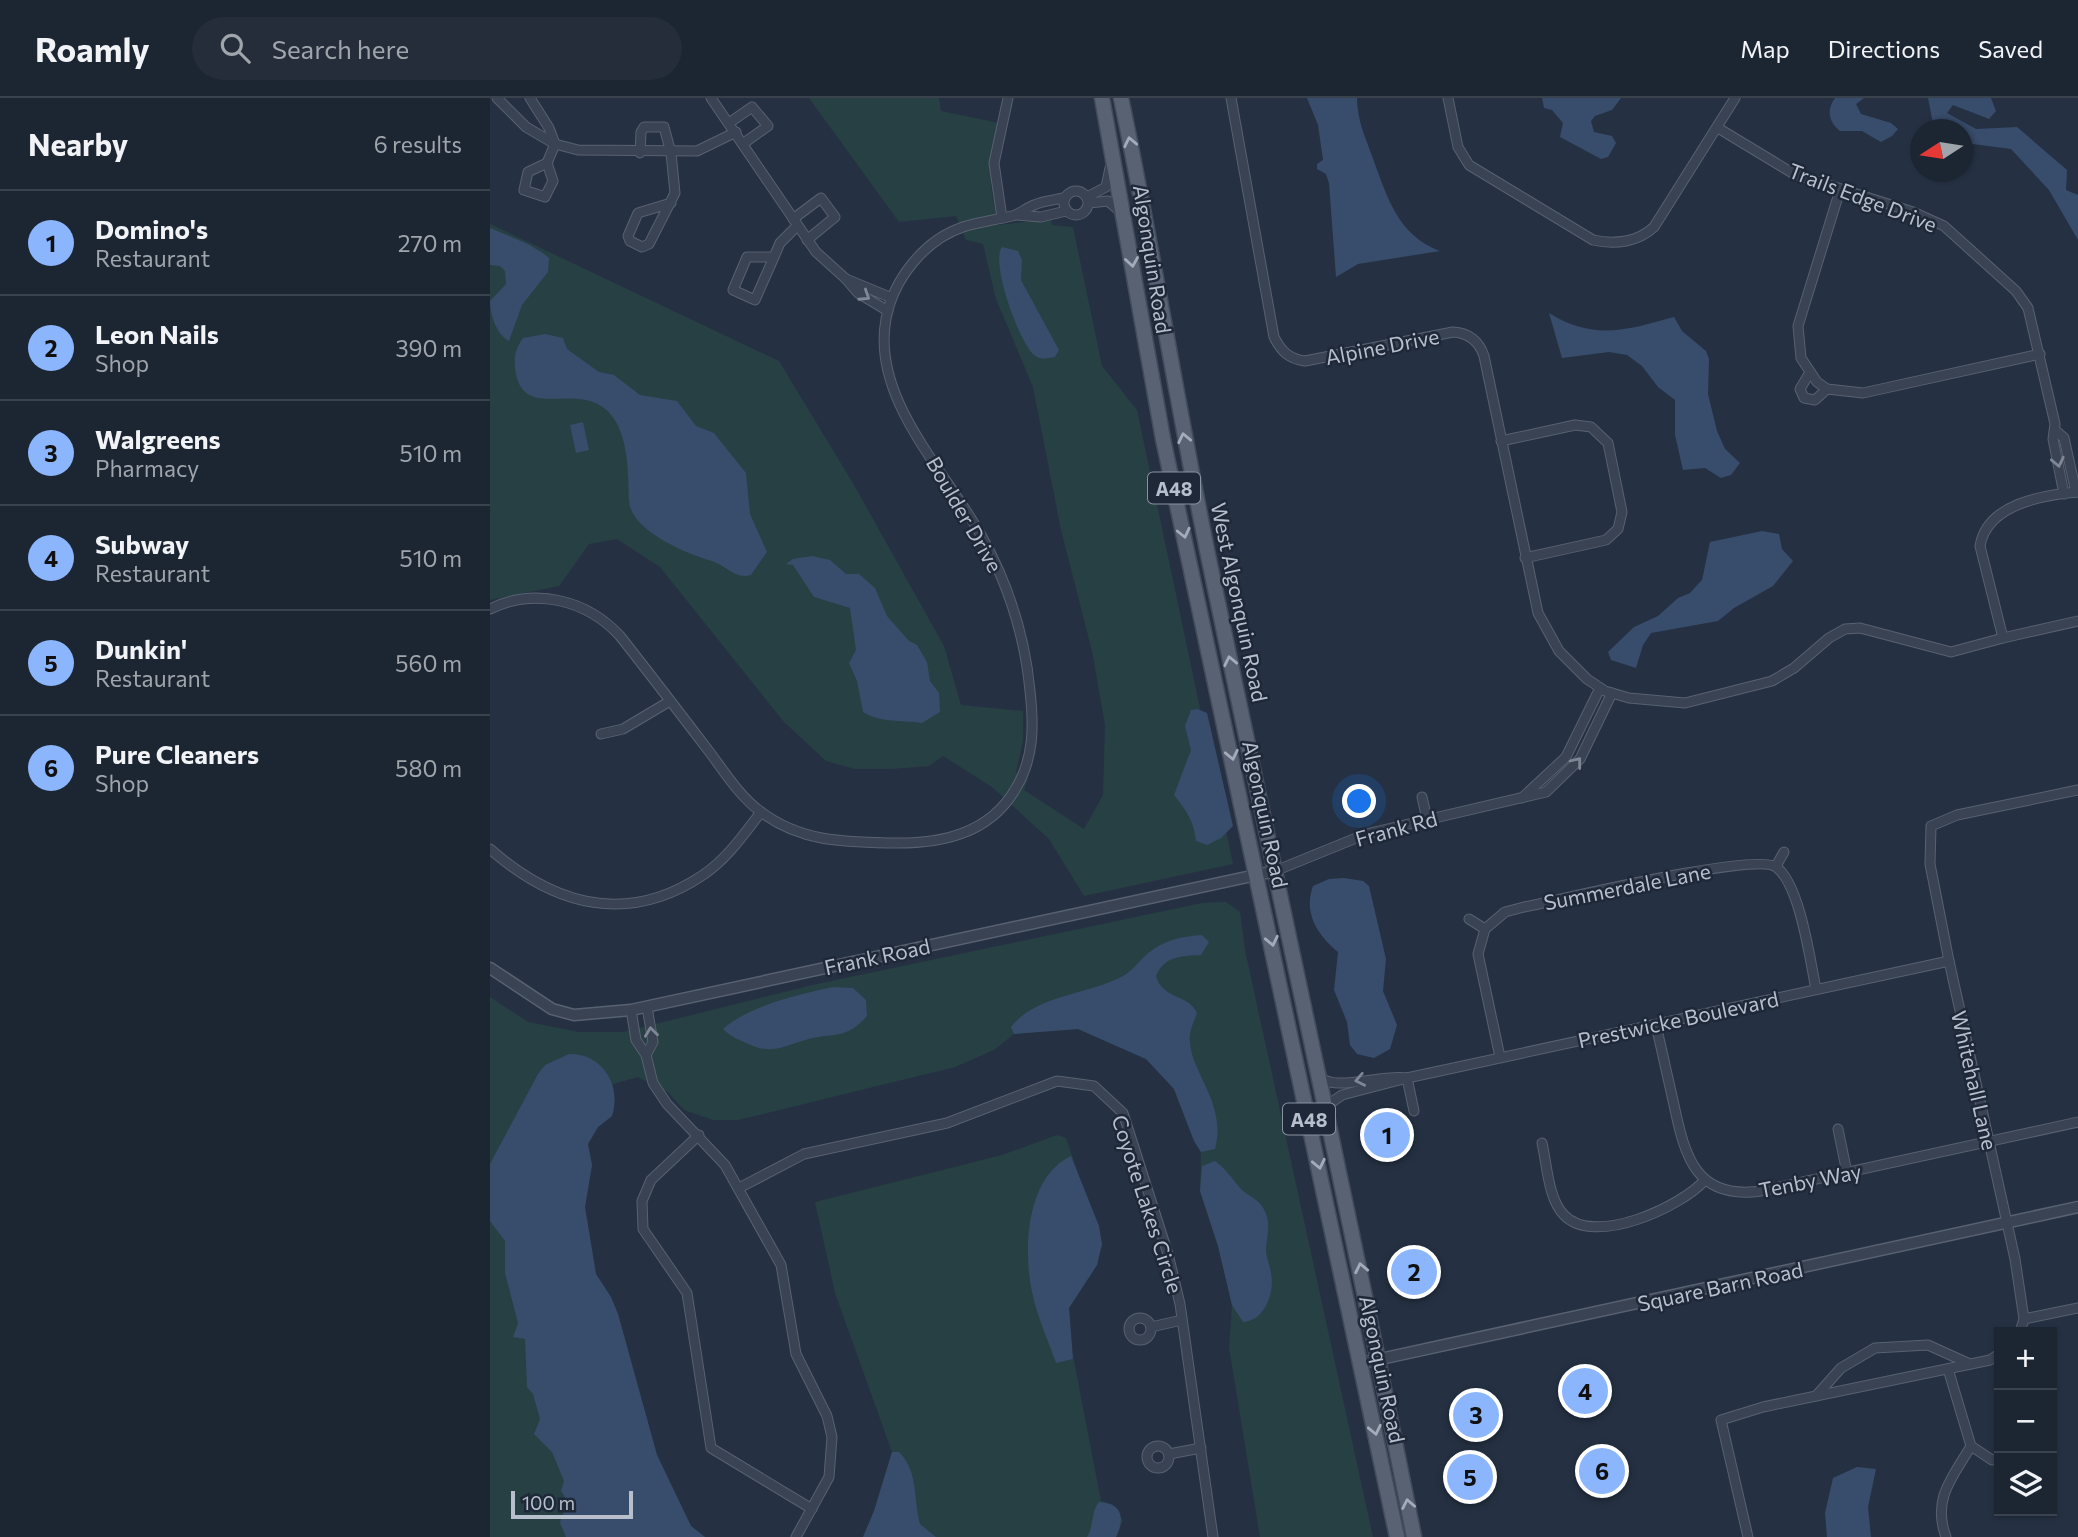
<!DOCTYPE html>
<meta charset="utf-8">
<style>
body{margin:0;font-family:Commissioner,sans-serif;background:#252d3a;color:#f1f3f6}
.controls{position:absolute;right:21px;bottom:21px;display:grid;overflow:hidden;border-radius:0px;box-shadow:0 2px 5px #0004}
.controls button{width:63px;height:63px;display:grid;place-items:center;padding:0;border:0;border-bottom:2px solid #3a424d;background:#1c2532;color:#f1f3f6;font:35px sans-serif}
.compass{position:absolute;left:1420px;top:21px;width:63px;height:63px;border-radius:50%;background:#1c2532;box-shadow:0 2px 5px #0004;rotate:258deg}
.scale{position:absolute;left:21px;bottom:18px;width:122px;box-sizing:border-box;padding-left:7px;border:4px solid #b7bfcd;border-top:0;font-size:19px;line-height:24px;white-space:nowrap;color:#b7bfcd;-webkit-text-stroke:5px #1e2838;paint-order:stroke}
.you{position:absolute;left:870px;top:704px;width:24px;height:24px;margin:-18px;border:5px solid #fff;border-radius:50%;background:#1a73e8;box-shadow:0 0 0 10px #1a73e833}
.badge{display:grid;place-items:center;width:46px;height:46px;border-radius:50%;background:#8bb5fd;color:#111;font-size:23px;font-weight:700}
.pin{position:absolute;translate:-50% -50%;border:4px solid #fff;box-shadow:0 2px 7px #0006}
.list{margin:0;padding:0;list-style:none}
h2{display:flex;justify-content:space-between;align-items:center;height:91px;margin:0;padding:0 28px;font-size:30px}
h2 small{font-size:23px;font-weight:400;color:#a0a5ac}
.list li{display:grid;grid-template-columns:46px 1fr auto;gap:21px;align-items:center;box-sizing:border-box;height:105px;padding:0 28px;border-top:2px solid #3a424d}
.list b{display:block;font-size:26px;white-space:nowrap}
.list p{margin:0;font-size:23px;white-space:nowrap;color:#a0a5ac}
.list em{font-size:23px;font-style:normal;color:#a0a5ac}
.icon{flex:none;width:38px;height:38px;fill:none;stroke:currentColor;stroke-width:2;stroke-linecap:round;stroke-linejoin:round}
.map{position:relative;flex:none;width:1588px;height:1439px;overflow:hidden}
header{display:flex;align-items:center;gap:42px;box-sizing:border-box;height:98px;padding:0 35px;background:#1c2532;border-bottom:2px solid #3a424d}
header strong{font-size:33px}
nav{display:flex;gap:38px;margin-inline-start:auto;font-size:24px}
.search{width:490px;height:63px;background:#252d3a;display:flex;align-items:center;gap:18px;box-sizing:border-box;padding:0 24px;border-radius:38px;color:#a0a5ac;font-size:26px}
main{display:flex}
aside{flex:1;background:#1c2532}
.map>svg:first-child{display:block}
.green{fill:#274044}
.water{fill:#384c6b}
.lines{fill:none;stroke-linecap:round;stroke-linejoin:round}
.minor-casing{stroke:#586170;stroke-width:11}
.tertiary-casing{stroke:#586170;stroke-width:13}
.primary-casing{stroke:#434c5c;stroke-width:17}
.minor{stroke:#3a4353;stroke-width:9}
.tertiary{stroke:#3a4353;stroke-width:10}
.primary{stroke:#586273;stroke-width:14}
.oneway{stroke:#a4acbb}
.oneway2{stroke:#7f8796}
.labels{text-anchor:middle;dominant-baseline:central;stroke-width:5;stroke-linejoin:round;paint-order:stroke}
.shield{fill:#1e2838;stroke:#8992a0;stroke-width:2}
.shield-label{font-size:19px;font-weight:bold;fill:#b7bfcd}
.street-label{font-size:21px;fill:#b7bfcd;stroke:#1e2838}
</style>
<header>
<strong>Roamly</strong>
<div class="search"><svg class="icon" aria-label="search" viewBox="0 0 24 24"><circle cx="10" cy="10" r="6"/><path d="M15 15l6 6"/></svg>Search here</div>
<nav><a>Map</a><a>Directions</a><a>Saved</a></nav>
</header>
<main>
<aside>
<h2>Nearby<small>6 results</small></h2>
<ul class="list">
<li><span class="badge">1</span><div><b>Domino's</b><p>Restaurant</p></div><em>270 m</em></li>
<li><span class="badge">2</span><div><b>Leon Nails</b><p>Shop</p></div><em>390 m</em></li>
<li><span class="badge">3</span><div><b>Walgreens</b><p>Pharmacy</p></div><em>510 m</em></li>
<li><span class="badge">4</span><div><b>Subway</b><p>Restaurant</p></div><em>510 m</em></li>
<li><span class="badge">5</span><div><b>Dunkin'</b><p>Restaurant</p></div><em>560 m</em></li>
<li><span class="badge">6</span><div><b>Pure Cleaners</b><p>Shop</p></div><em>580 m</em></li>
</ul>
</aside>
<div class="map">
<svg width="1588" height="1439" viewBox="0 0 1588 1439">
<rect width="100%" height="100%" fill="#253143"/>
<g class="green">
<path d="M319 0H449L451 13 509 25C495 65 500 87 508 127L561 121 562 127 583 129 612 268 647 312 743 766 594 798 559 741 502 689 453 658 439 668 402 671H365L336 663 294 624 170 469 127 441 99 446 69 488 0 502V126L289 263 364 387 454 548 471 607 533 613V643L526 675 538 681 534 692 594 731 613 697 615 627 602 553 571 432 543 289 506 201 493 146 476 142 466 118 409 124Z"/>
<path d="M736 804 750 814 755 852 883 1439H770L739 1249 742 1207 728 1148 710 1093 711 1054 704 1043 684 991 656 961 588 931 524 936 504 952 465 969 248 1022H223L194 1012 178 994 148 979 123 986 122 1018 108 1029 98 1046 102 1067 95 1109 106 1177 121 1199 128 1216 167 1357 201 1428 215 1439H0V899L38 924 89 934H133L327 886 712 805Z"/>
<path d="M567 1037 576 1040 612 1146 607 1167 579 1210 578 1232 611 1403 618 1405 633 1422 626 1439H373L384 1413 402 1354 345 1195 325 1104 512 1057Z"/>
</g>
<g class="water">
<path d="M817 0H867C867 22 875 38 882 58 897 98 907 137 950 153L868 166 846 179 839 85 836 76 827 71V66L833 62 828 27Z"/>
<path d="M1052 0H1131L1122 12 1105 18 1101 23 1104 34 1122 38 1126 45 1118 59 1111 61 1070 39 1073 25 1062 12 1054 10Z"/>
<path d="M1345 0H1374L1366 6 1371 16 1401 25 1408 31 1402 38 1391 44 1372 33H1350C1339 24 1336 12 1345 0Z"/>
<path d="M1438 0H1501L1506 13 1499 21 1463 7 1457 15 1486 31 1527 29 1577 72 1576 92 1588 97V142L1559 92 1521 51 1475 45 1472 32 1444 31Z"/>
<path d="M0 130C18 138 45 147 59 160L58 174 32 207 19 243C7 237 0 217 0 203L16 186 15 173 10 168 0 167Z"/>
<path d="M512 149 528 153 532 162 531 182 569 252 565 259C557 260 551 263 544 257 529 244 500 164 512 149Z"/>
<path d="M1059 215C1104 243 1137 232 1184 219L1192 233 1216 253 1219 261 1218 296 1227 333 1235 351 1250 365 1241 377 1231 380 1215 370 1193 372 1185 337V302L1168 289 1152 268 1137 257 1119 254 1072 260Z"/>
<path d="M55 236 73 240 77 251 109 274 124 277 150 297 187 303 206 328 224 335 256 375 260 416 277 454 261 477C246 482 235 467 222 463 197 456 141 433 139 403 138 377 139 348 126 324 96 273 32 331 25 270 24 257 26 250 33 240Z"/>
<path d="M93 324 99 352 86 355 80 327Z"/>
<path d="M1272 433 1289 436 1292 451 1303 463 1283 488 1244 510 1228 523 1161 535 1153 547 1146 570 1121 562 1118 554 1144 529 1168 518 1188 500 1200 495 1212 482 1220 444Z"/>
<path d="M322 458 340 462 356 476H369L385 490 397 518 419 543 427 547 437 564 440 583 449 595 450 614 432 625C412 622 390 625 373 614L367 583 359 565 366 552 360 510 324 499 303 467 296 466 303 461Z"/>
<path d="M707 611 717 615 743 728 731 740 717 747 706 743C704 723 696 712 684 697L701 652 695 628 701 612Z"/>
<path d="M854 780 873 783 879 788 896 861 893 893 907 927 900 951 884 960 867 956 860 947 857 924 844 892 848 854C828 837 813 816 823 788L839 781Z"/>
<path d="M712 837 719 844 711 857C692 858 674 858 666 878 673 902 699 896 707 915 705 921 701 929 700 936 696 971 738 1003 725 1051L711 1054 704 1043 684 991 656 961 588 931 524 936 521 929C547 896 598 897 633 878 644 872 651 860 661 853 675 842 694 838 712 837Z"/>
<path d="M343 889 363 890 376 902 377 918C356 942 346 934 319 941 292 948 283 958 256 945 247 941 240 938 233 931 258 908 310 896 343 889Z"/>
<path d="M79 956C112 955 132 987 122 1018L108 1029 98 1046 102 1067 95 1109 106 1176 121 1199 128 1216 167 1357 201 1428 215 1439H76L70 1425C73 1413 81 1405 71 1393L74 1383 62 1354 44 1336 50 1321 43 1296 37 1289 35 1241 23 1239 28 1225 15 1175V1143L0 1123V1066L48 976 55 967Z"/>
<path d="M581 1058 609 1128 612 1146 607 1167 579 1210 583 1261 566 1265C558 1242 547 1218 542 1194 533 1151 536 1079 581 1058Z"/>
<path d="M725 1063C736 1071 741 1079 750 1090 759 1099 772 1102 776 1116 781 1128 776 1141 776 1154 777 1161 780 1168 781 1175 785 1194 775 1223 753 1224L742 1207 728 1148 710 1093 712 1068Z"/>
<path d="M402 1354H409C429 1374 423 1401 430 1426L446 1439H373L384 1413Z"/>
<path d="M1367 1369 1386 1371 1378 1409 1381 1439H1337L1335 1415 1343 1380Z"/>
<path d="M609 1404C633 1405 635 1421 626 1439H597C604 1428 601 1413 609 1404Z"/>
</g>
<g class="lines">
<g class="minor-casing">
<g id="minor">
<path d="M7 0 36 29 65 46 88 52 207 53 246 34"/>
<path d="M40 0 59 30 65 46 57 65 38 74 34 92 55 99 63 83 57 65"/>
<path d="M221 0 326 154 356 181"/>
<path d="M741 0 784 239C791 253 799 261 815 263L963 234C979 235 989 243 994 258L1048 515 1069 553 1097 581 1115 593 1139 600 1195 605 1282 583 1304 570 1339 540 1355 531 1370 530 1461 554 1513 540"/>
<path d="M958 0 968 49 979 67 1103 142C1125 147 1148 144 1164 129L1245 0"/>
<path d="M239 25 262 9 278 28 254 45"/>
<path d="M1228 30 1304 76 1423 114 1454 128 1526 193 1538 210 1565 326 1563 341 1574 396"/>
<path d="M150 55 151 34 154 29H174L181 55 185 95 159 146 152 149 140 143 138 138 148 115 181 105"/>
<path d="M1350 92 1308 228 1311 260 1327 284 1337 291 1373 295 1550 256"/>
<circle cx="586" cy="105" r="12"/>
<path d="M597 99 616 89 620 70"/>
<path d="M599 105 618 103 631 114"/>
<path d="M526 117 551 119 576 113"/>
<path d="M512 120 504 65 518 0"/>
<path d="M303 121 331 100 345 119 317 142"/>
<path d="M284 159 265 202 243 192 257 159H284L290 145 307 128"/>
<path d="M398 213 368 195 356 181 402 200"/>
<path d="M1319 276 1310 291 1314 300 1325 302 1337 291"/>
<path d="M1566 333 1574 340 1586 394"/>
<path d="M1011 343 1085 327 1101 329 1118 345 1132 414 1128 431 1116 442 1035 460"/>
<path d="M1588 394C1552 397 1497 406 1490 448L1513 540 1588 523"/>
<path d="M0 511C45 489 97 502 130 538 160 576 189 614 218 652 234 673 249 698 271 714 311 744 354 744 402 745 451 746 500 736 526 690 544 660 544 628 540 593 535 539 518 486 492 439 456 373 381 301 396 221 403 182 434 142 473 129 489 124 505 122 522 118 530 116 536 110 544 107 553 103 564 102 574 100"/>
<path d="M111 636 133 631 180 603"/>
<path d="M932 699 937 721"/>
<path d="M1032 700 1076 659 1110 590"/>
<path d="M0 751C64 807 137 828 213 777 237 761 254 736 271 714"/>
<path d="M1286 768 1294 754"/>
<path d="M785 773 876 736 1056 694 1090 661 1122 595"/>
<path d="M979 821 995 831 1015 814 1034 809C1070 802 1266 754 1286 769 1310 786 1320 862 1326 891"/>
<path d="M995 831 988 856 1010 959"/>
<path d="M141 912 146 942 156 957 163 985 177 1006 235 1067 291 1167 306 1256 337 1318 342 1339 339 1379 306 1439"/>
<path d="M1166 927C1172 953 1178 980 1184 1007 1195 1059 1206 1102 1271 1093L1588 1024"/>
<path d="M156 957 163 944 157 909"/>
<path d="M829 977C840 996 894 975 917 980"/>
<path d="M917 980 924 1013"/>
<path d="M835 1009 852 997 917 980 1459 863"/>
<path d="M1348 1031 1357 1075"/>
<path d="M209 1037 161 1082 152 1103 153 1131 197 1195 221 1350 322 1411"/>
<path d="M1052 1045C1057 1066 1058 1101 1074 1117 1104 1149 1191 1109 1215 1082"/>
<path d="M249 1090 314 1056 457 1025 567 983 604 988 633 1015 678 1156 690 1206 723 1439"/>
<circle cx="650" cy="1231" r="11"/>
<path d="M1534 1221 1588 1210"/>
<path d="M661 1229 692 1222"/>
<path d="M1530 1234 1534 1221 1525 1161 1459 863 1440 766 1441 728 1467 717 1588 692"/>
<path d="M1458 1271 1481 1348 1502 1362 1509 1361"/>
<path d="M1326 1298 1351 1270 1385 1250 1438 1247 1480 1266"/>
<circle cx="668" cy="1359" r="11"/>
<path d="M679 1356 711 1350"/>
<path d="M1258 1439 1231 1322 1273 1309 1500 1262 1509 1256"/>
<path d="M1456 1439C1442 1401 1462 1380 1481 1348"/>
</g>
</g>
<g class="tertiary-casing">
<g id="tertiary">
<path d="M0 870 62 911 84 917 141 912 785 773"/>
<path d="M872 1265 1588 1109"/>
</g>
</g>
<g class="primary-casing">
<g id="primary">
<path d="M612 0 673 341 907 1439"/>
<path d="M631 0C663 152 687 305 718 457 786 784 859 1111 924 1439"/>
</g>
</g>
<use href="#minor" class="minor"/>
<use href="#tertiary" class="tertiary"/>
<use href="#primary" class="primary"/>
</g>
<defs><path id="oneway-chevron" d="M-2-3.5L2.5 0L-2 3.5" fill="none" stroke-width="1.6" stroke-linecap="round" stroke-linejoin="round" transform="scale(1.75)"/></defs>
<g class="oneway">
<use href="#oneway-chevron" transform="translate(640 44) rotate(-102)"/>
<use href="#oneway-chevron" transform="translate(642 164) rotate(81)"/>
<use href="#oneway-chevron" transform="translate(694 340) rotate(-102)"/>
<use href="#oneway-chevron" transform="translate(694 435) rotate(77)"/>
<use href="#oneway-chevron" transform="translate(740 563) rotate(-102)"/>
<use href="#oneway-chevron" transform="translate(742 657) rotate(78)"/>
<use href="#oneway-chevron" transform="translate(782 843) rotate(78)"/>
<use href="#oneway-chevron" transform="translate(829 1066) rotate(78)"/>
<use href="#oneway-chevron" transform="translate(871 1170) rotate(-102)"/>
<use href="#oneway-chevron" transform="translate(885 1332) rotate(78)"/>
<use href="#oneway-chevron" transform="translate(918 1406) rotate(-101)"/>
</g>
<g class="oneway2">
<use href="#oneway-chevron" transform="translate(375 198) rotate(33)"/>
<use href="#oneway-chevron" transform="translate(1568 364) rotate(78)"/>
<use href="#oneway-chevron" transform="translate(1087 664) rotate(-52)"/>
<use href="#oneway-chevron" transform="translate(161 934) rotate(-97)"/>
<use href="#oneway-chevron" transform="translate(870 982) rotate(169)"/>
</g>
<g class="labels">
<g class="shield">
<rect x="658" y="374.5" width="52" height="31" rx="5"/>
<rect x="793" y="1005.5" width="52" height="31" rx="5"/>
</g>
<g class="shield-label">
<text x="684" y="390">A48</text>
<text x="819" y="1021">A48</text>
</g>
<g class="street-label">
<text transform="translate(1373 99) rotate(21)">Trails Edge Drive</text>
<text transform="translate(663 161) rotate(81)">Algonquin Road</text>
<text transform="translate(892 248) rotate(-11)">Alpine Drive</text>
<text transform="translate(475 416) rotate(60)">Boulder Drive</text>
<text transform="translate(750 504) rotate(78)">West Algonquin Road</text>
<text transform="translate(776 716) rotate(78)">Algonquin Road</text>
<text transform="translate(906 730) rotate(-15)">Frank Rd</text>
<text transform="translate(1137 788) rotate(-11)">Summerdale Lane</text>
<text transform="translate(387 858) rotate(-12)">Frank Road</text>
<text transform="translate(1188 921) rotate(-12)">Prestwicke Boulevard</text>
<text transform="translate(1485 982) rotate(77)">Whitehall Lane</text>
<text transform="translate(1320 1082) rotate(-11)">Tenby Way</text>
<text transform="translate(658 1106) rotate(72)">Coyote Lakes Circle</text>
<text transform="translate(1230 1188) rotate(-12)">Square Barn Road</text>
<text transform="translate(893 1271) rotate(78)">Algonquin Road</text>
</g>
</g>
</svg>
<div class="controls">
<button>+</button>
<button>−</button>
<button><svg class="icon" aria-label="layers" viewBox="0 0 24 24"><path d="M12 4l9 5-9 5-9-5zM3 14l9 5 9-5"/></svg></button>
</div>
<svg class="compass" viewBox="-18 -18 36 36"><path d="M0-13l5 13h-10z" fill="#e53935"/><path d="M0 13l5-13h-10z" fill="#a0a5ac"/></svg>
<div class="scale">100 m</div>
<div class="you"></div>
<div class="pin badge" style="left:897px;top:1037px">1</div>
<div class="pin badge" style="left:924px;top:1174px">2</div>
<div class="pin badge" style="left:986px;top:1317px">3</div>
<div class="pin badge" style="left:1095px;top:1293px">4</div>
<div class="pin badge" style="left:980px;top:1379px">5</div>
<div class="pin badge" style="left:1112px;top:1373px">6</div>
</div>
</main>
